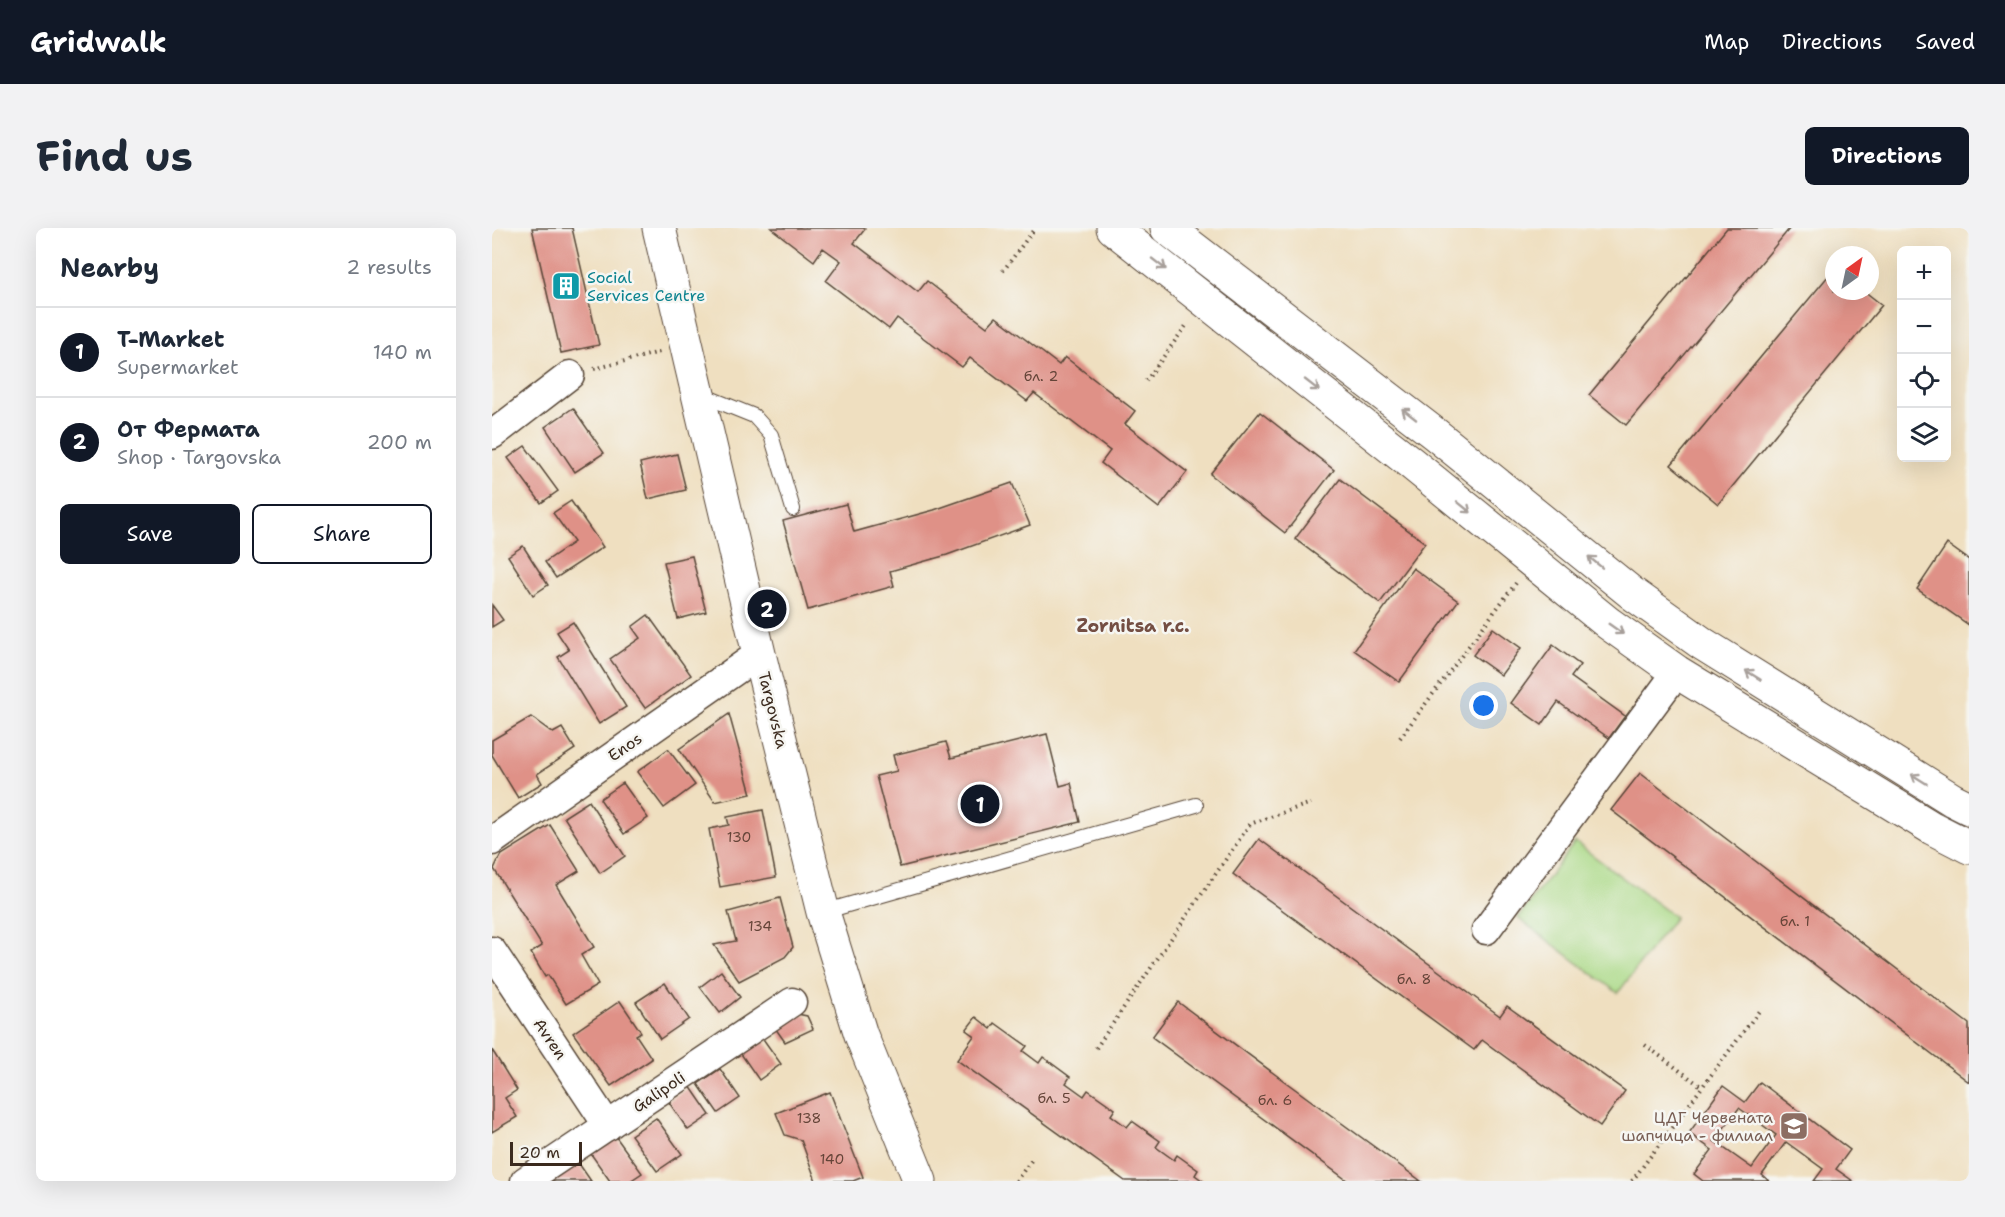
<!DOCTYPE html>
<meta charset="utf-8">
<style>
body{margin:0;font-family:"Shantell Sans",sans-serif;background:#f2f2f3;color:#1f2937}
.controls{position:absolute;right:18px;top:18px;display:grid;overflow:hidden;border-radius:9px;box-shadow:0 6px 24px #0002}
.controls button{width:54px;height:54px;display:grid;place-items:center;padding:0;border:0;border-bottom:2px solid #e0e1e3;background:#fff;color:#1f2937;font:30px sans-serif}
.compass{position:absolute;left:1333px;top:18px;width:54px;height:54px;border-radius:50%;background:#fff;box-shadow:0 6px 24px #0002;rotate:33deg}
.scale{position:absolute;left:18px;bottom:15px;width:72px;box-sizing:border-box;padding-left:6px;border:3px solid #3b2a1e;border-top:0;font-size:16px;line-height:21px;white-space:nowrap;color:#3b2a1e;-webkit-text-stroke:4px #f6f6f2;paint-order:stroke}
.you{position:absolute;left:992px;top:478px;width:21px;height:21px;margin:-15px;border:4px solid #fff;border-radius:50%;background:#1a73e8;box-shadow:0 0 0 9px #1a73e833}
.badge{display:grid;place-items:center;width:39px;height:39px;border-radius:50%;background:#111827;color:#fff;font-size:20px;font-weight:700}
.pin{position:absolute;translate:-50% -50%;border:3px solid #fff;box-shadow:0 2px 6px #0006}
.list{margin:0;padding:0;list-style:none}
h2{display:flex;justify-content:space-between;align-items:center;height:78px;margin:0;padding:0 24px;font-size:26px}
h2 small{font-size:20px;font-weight:400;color:#747a83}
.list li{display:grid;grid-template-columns:39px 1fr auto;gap:18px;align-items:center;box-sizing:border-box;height:90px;padding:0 24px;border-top:2px solid #e0e1e3}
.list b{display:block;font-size:22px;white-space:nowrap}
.list p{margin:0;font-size:20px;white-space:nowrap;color:#747a83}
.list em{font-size:20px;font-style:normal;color:#747a83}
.actions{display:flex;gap:12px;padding:18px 24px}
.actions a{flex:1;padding:14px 0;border:2px solid #111827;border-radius:9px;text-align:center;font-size:21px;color:#111827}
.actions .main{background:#111827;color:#fff}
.icon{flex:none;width:33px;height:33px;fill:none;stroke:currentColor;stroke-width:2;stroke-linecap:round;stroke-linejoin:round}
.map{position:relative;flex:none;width:1477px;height:953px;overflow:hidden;border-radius:9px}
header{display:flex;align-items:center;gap:36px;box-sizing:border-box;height:84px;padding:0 30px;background:#111827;color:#fff}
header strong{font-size:28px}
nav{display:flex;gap:33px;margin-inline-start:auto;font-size:21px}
.intro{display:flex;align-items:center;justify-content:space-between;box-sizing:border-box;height:144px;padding:0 36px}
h1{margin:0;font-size:42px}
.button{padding:15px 27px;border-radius:9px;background:#111827;color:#fff;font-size:21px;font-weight:700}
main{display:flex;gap:36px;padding:0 36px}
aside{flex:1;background:#fff;border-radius:9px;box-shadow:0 6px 24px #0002}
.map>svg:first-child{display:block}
.green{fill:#aad986;stroke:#728252;stroke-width:1.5}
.building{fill:#df9187;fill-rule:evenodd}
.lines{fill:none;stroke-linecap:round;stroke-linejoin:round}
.service-casing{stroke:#564536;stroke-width:16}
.minor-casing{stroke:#564536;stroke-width:31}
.tertiary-casing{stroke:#564536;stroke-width:35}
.path{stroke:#564536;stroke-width:4;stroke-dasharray:1.5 4.5;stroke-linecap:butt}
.service{stroke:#fff;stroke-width:14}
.minor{stroke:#fff;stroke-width:28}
.tertiary{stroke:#fff;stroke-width:33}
.oneway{stroke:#a79f9a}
.labels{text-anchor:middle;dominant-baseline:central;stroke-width:5;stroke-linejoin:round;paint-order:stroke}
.number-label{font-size:14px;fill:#644438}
.culture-label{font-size:16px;fill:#0d838f;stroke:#f6f6f2;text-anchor:start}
.street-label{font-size:16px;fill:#3b2a1e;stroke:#f6f6f2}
.education-label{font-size:16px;fill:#785e54;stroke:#f6f6f2;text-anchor:end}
.neighbourhood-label{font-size:18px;font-weight:bold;fill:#744e43;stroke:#f6f6f2}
</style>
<header>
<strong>Gridwalk</strong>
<nav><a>Map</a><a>Directions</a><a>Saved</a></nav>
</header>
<div class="intro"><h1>Find us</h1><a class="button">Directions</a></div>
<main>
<aside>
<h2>Nearby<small>2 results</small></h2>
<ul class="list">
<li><span class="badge">1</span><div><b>T-Market</b><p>Supermarket</p></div><em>140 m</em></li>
<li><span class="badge">2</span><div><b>От Фермата</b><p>Shop · Targovska</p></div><em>200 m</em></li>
</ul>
<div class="actions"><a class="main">Save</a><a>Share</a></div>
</aside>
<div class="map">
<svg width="1477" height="953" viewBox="0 0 1477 953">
<rect width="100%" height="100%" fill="#f6f6f2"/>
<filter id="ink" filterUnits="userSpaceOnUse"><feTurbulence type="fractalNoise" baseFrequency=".0167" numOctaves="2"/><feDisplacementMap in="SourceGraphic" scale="12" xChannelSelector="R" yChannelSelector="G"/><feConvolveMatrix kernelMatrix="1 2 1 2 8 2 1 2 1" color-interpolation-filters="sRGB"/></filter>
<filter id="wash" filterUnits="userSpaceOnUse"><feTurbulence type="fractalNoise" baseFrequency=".008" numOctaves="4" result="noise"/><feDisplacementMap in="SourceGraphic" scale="24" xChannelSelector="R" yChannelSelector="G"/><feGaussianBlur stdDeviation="1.35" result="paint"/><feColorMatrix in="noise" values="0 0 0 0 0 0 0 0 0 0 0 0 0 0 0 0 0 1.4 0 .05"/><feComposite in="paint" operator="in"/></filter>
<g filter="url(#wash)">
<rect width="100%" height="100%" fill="#efdfc0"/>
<path class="green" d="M1083 614 1183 689 1126 765 1026 690Z"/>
<g id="blocks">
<g class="building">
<path d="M40 0H80L107 117 69 125Z"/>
<path d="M279 0H372L373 1 362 15 426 64 435 53 495 99 504 89 567 137 573 129 643 183 633 196 695 244 667 280 609 235 618 223 542 165 535 173 478 130 470 139 405 90 397 101 334 53 349 33 331 20 322 33Z"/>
<path d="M1235 0H1298L1134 197 1097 167Z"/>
<path d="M1342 41V63H1372L1390 77 1226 276 1179 237Z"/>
<path d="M81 180 112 225 83 244 53 199Z"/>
<path d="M768 184 842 242 793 305 718 246Z"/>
<path d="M33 218 66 263 49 275 16 230Z"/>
<path d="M185 226 194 262 156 271 148 235Z"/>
<path d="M848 251 933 315 888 375 803 311Z"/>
<path d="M520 255 538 297 455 327 398 343 402 358 316 382 291 293 354 276 362 304 442 282Z"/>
<path d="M79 273 111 319 64 350 53 334 82 314 61 285Z"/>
<path d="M1455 316 1477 332V397L1425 361Z"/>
<path d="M31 318 56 357 41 367 16 328Z"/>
<path d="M200 328 214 384 186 391 172 334Z"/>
<path d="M921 340 966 373 907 454 862 422Z"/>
<path d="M0 377 11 392 0 399Z"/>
<path d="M156 387 199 447 153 480 118 431 148 410 140 399Z"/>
<path d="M81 394 134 479 107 496 66 429 77 422 65 404Z"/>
<path d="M1001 400 1029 420 1009 447 981 427Z"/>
<path d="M1061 417 1088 437 1079 449 1133 488 1117 510 1066 474 1050 497 1019 475Z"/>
<path d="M237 486 259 566 223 574 187 521Z"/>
<path d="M39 489 61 505 70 500 83 521 45 546 50 555 26 570 0 527V512Z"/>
<path d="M555 506 568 558 579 555 588 594 408 639 384 548 405 543 401 527 454 514 459 530Z"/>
<path d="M176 521 203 557 172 580 145 544Z"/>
<path d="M1148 545 1477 796V854L1119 582Z"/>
<path d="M131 555 156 590 132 606 108 571Z"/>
<path d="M97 573 133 628 108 645 72 589Z"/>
<path d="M271 582 284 649 228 659 217 601 237 597 235 589Z"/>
<path d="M58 597 87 643 64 657 102 719 89 727 106 757 74 776 56 747 53 749 39 725 50 718 2 641 8 628Z"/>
<path d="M767 611 1008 788 1015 778 1133 863 1108 898 990 812 982 822 741 646Z"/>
<path d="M288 670 301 719 293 729 247 753 222 717 244 713 236 684Z"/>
<path d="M229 743 248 769 228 785 208 759Z"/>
<path d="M173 755 197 791 168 811 144 774Z"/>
<path d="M128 773 149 804 144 807 160 831 119 858 81 805Z"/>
<path d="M686 774 788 850 929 953H856L660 809Z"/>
<path d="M300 785 315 788 321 801 293 814 281 797Z"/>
<path d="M484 789 499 801 503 795 535 818 531 823 547 835 551 829 578 849 574 855 592 868 596 862 623 881 619 887 635 899 640 893 668 913 664 919 682 932 685 927 706 942 703 947 711 953H633L465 832 482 808 474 802Z"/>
<path d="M269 808 289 836 267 852 247 823Z"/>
<path d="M0 822 25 862 13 870 25 889 0 904Z"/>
<path d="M228 841 248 870 226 885 206 856Z"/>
<path d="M1268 854 1358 922 1344 941 1361 953H1322L1331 941 1294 914 1270 947 1277 953H1211L1202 946 1220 922 1197 905 1231 858 1253 874ZM1247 880 1284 907 1260 940 1222 913Z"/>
<path d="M198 858 218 887 196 902 176 873Z"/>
<path d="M338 864 371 949 361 953H324L309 912 293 907 284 885Z"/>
<path d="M164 890 190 926 165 943 139 907Z"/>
<path d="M124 909 150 945 138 953H118L99 926Z"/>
<path d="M83 930 99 953H49Z"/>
</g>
</g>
</g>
<g filter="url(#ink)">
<use href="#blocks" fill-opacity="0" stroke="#564536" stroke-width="1.5"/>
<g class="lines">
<g class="service-casing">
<g id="service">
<path d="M210 167 262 188 279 207 301 281"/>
<path d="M331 684 704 577"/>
</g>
</g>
<g class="minor-casing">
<g id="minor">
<path d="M0 207 78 147"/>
<path d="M0 613 267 426"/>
<path d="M994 702 1185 444"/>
<path d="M0 723 116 898"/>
<path d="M33 953 300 774"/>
</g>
</g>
<g class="tertiary-casing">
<g id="tertiary">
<path d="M167 0 267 426 331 684 369 807 428 953"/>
<path d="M621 0 919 235 1116 395 1185 444 1440 600 1477 619"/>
<path d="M675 0 943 206 1141 366 1211 416 1461 572 1477 580"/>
</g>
</g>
<g class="path">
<path d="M511 43 543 0"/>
<path d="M102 141 168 124"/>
<path d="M654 153 696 95"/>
<path d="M908 510 1024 355"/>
<path d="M1153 817 1210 859"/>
<path d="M604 820 758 596 819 575"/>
<path d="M524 953 541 930"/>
<path d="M1140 953 1267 783"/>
</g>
<use href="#service" class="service"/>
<use href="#minor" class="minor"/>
<use href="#tertiary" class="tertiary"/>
</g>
<defs><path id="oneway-shaft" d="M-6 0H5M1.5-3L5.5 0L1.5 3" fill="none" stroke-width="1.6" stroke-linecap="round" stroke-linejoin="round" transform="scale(1.5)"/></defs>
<g class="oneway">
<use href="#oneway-shaft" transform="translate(667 36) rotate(38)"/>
<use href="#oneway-shaft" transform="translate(820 157) rotate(38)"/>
<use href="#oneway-shaft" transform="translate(917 186) rotate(-142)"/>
<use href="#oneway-shaft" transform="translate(972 279) rotate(39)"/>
<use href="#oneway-shaft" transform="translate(1103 334) rotate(-141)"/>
<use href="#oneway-shaft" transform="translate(1124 401) rotate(35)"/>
<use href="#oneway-shaft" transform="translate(1261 447) rotate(-148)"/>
<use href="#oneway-shaft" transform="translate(1427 551) rotate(-148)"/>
</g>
</g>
<defs>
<g id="building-square" transform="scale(1.5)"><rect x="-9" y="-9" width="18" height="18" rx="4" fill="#0f9aa8" stroke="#f6f6f2"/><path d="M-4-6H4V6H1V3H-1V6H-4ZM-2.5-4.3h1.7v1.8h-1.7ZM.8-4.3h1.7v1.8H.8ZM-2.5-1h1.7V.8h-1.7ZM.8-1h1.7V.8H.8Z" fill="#fff"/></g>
<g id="school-square" transform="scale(1.5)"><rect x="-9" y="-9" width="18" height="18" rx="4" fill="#8d6e63" stroke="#f6f6f2"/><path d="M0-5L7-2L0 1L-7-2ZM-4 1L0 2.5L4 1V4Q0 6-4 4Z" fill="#fff"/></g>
</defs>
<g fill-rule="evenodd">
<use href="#building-square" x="74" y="58"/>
<use href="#school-square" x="1302" y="898"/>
</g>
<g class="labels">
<g class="number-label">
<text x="549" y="148">бл. 2</text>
<text x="247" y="609">130</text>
<text x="1303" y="693">бл. 1</text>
<text x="268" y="698">134</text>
<text x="922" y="751">бл. 8</text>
<text x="562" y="870">бл. 5</text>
<text x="783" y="872">бл. 6</text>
<text x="317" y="890">138</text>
<text x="340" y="931">140</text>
</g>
<g class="culture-label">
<text x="95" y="49">Social<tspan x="95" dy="18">Services Centre</tspan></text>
</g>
<g class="street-label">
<text transform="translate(281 482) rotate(76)">Targovska</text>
<text transform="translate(133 519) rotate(-35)">Enos</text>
<text transform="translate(58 811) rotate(56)">Avren</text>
<text transform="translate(167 864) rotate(-34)">Galipoli</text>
</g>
<g class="education-label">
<text x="1281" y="889">ЦДГ Червената<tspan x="1281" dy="18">шапчица - филиал</tspan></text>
</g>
<g class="neighbourhood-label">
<text x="641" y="398">Zornitsa r.c.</text>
</g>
</g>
</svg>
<div class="controls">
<button>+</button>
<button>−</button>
<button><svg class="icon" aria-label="locate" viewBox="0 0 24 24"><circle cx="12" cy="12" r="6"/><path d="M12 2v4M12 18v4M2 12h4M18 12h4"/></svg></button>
<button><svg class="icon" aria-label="layers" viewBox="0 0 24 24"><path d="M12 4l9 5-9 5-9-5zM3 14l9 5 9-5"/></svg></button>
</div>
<svg class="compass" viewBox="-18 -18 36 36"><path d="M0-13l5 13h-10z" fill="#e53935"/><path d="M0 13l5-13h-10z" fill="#747a83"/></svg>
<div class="scale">20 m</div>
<div class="you"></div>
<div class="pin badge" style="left:488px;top:576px">1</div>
<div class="pin badge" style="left:275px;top:381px">2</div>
</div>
</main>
